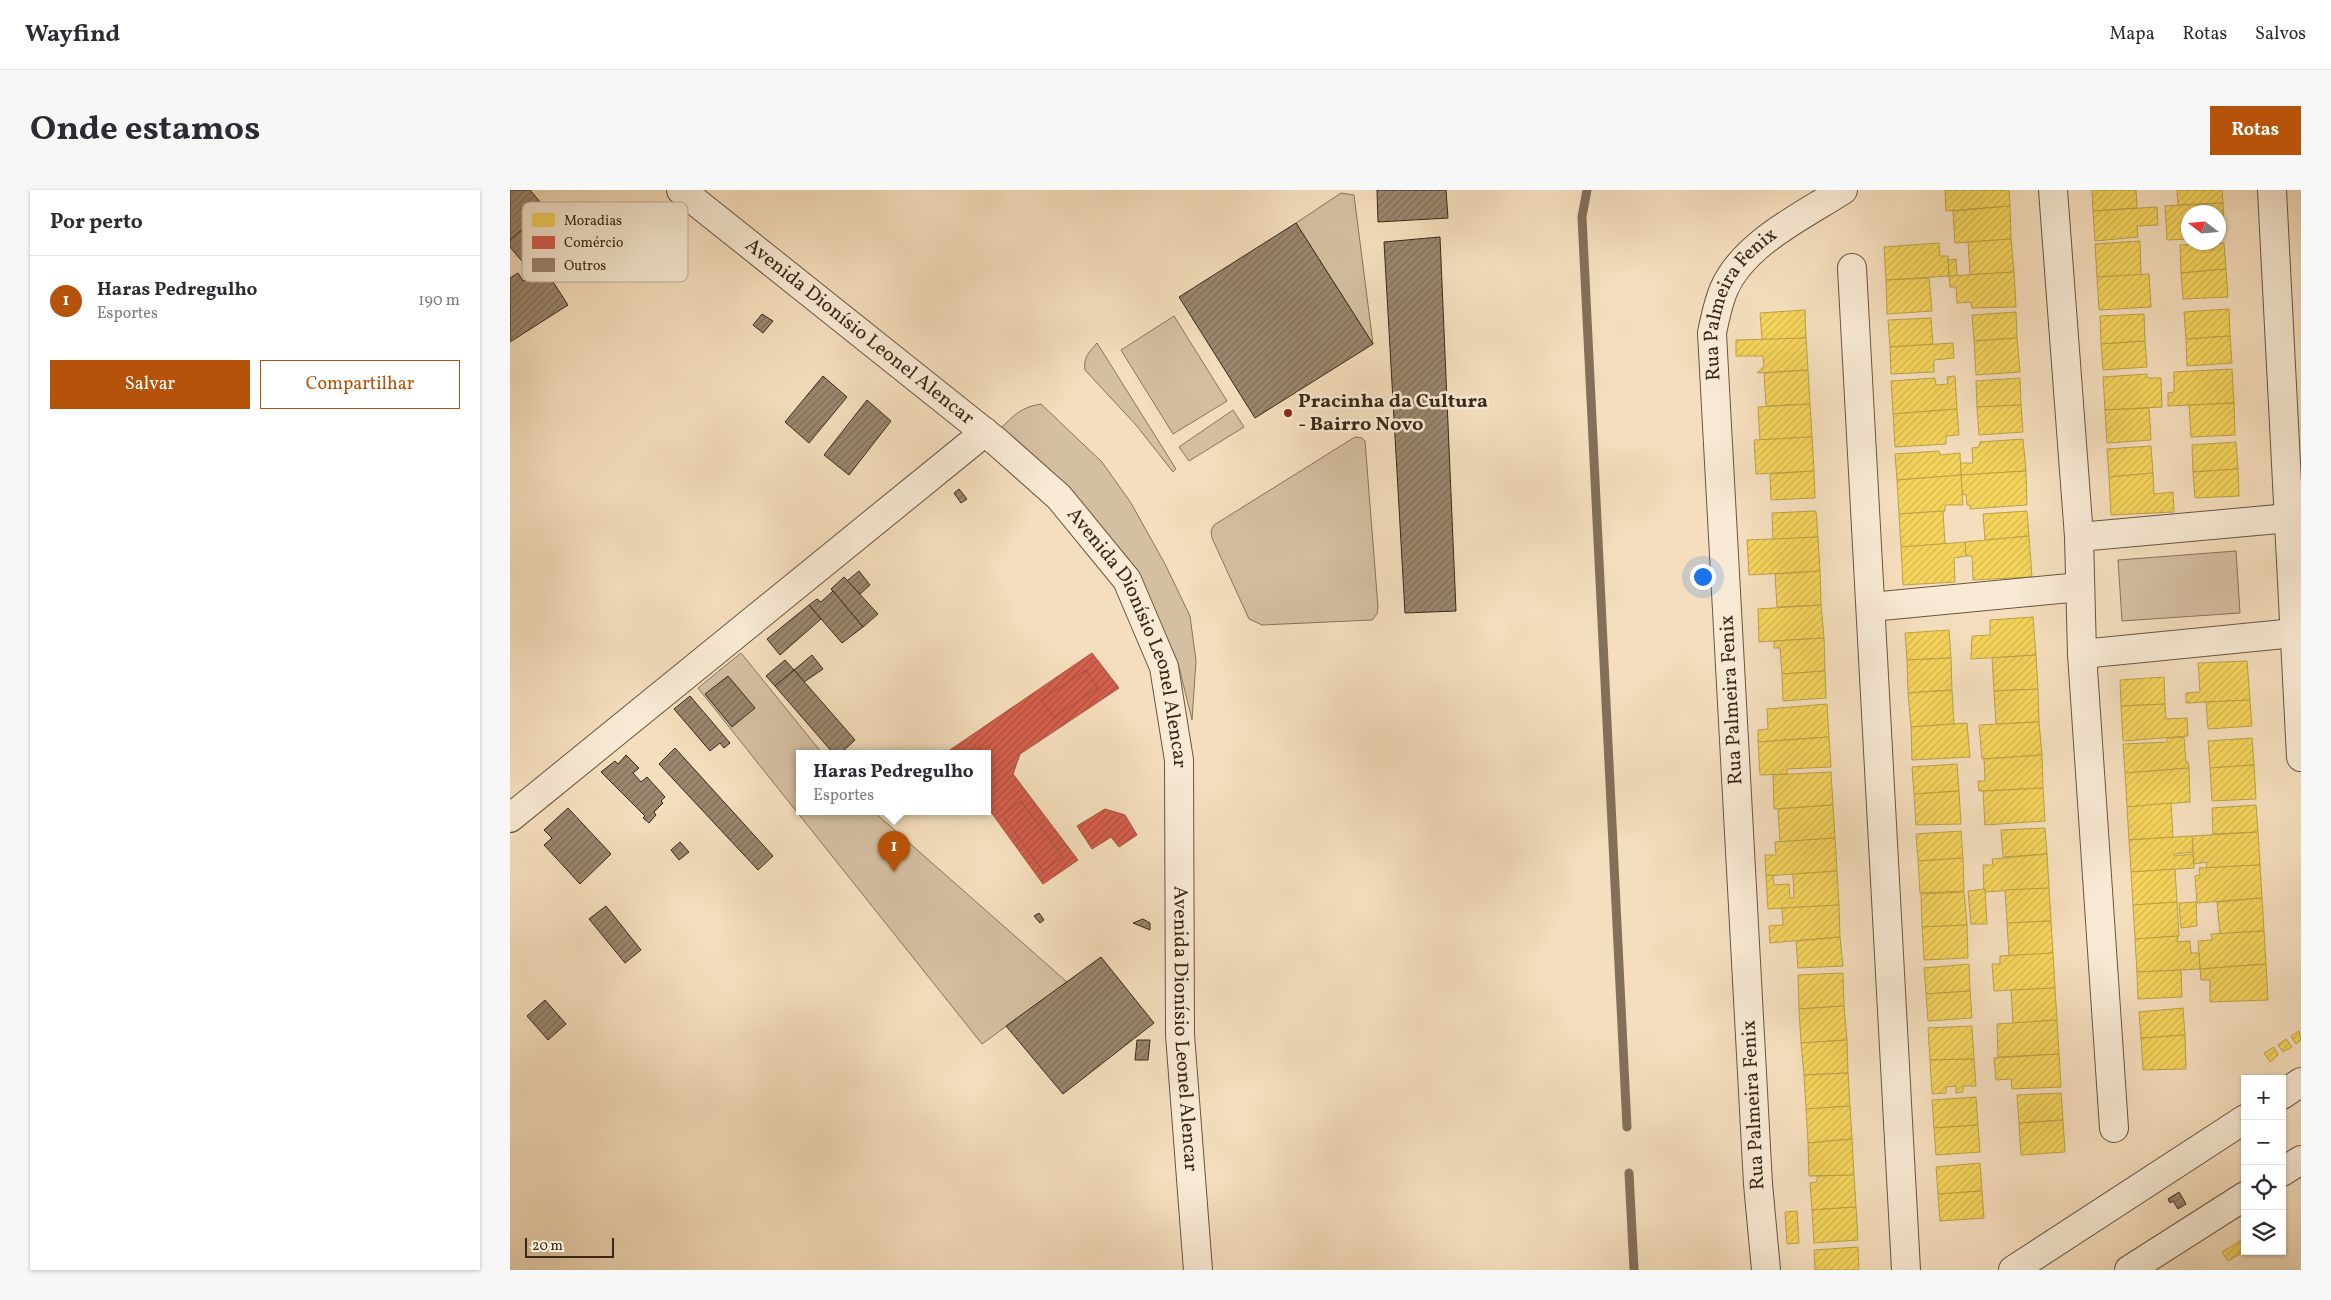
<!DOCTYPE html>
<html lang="pt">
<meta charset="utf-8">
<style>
body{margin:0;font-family:Vollkorn,serif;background:#f7f7f7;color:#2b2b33}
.controls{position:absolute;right:15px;bottom:15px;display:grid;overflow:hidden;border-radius:0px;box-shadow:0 1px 4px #0004}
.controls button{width:45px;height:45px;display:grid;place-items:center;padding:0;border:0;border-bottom:1px solid #e1e1e2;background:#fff;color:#2b2b33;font:25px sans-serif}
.compass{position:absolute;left:1671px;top:15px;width:45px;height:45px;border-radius:50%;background:#fff;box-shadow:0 1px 4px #0004;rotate:286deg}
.scale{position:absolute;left:15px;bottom:12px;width:89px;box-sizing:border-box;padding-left:5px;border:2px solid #392818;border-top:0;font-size:14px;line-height:18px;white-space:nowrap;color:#392818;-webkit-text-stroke:4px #f8ead4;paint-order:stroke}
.you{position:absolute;left:1192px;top:386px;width:18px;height:18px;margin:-12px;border:4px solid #fff;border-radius:50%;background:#1a73e8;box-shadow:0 0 0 8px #1a73e833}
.badge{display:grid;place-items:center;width:32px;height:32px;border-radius:50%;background:#b45309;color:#fff;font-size:16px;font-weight:700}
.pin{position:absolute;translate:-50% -41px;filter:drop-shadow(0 1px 2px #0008)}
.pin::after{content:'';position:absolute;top:26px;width:18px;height:15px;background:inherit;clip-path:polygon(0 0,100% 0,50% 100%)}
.popup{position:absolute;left:286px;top:560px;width:195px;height:65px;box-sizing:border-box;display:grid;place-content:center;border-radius:0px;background:#fff;filter:drop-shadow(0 1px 4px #0005);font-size:16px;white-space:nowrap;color:#7c7c81}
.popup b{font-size:19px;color:#2b2b33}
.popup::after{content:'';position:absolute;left:50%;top:100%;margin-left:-10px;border:10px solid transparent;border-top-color:#fff}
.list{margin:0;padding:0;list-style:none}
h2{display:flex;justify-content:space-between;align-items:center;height:65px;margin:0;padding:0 20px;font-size:21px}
h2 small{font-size:16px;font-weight:400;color:#7c7c81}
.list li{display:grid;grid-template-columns:32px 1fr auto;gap:15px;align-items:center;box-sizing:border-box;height:90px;padding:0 20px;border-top:1px solid #e1e1e2}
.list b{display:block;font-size:19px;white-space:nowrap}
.list p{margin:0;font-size:16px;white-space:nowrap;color:#7c7c81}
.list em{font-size:16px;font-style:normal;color:#7c7c81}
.actions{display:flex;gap:10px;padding:15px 20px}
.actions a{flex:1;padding:11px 0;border:1px solid #b45309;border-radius:0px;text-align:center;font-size:18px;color:#b45309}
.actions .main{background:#b45309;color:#fff}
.icon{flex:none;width:28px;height:28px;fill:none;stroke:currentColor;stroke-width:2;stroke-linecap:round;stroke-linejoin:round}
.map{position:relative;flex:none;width:1791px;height:1080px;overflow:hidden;border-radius:0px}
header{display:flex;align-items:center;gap:30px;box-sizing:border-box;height:70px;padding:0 25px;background:#fff;border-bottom:1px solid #e1e1e2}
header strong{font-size:24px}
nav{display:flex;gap:28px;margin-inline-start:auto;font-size:18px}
.intro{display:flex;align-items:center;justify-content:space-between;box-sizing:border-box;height:120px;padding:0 30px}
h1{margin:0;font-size:35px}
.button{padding:12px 22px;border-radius:0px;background:#b45309;color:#fff;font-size:18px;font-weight:700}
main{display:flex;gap:30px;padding:0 30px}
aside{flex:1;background:#fff;border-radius:0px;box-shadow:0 1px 4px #0004}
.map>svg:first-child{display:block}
.green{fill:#d5bfa1;stroke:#87745c}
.homes{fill:url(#homes-hatch);stroke:#bda148}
.shops{fill:url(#shops-hatch);stroke:#a74f3d}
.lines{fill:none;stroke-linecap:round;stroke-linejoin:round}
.stream{stroke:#837059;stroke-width:9}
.building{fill:url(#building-hatch);stroke:#392818}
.minor-casing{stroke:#685641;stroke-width:30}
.tertiary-casing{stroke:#685641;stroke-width:30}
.minor{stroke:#f8ead4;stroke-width:28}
.tertiary{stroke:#f8ead4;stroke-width:28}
.poi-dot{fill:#8f2418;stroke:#f8ead4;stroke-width:2}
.labels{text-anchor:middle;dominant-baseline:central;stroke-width:5;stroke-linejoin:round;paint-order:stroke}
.street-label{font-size:20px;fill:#392818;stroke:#f8ead4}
.poi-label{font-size:20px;font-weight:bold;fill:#392818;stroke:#f8ead4;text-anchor:start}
.key{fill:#f8ead4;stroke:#bfb09c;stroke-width:1}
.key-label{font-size:14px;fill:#392818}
</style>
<header>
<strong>Wayfind</strong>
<nav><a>Mapa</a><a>Rotas</a><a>Salvos</a></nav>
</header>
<div class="intro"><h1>Onde estamos</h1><a class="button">Rotas</a></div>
<main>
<aside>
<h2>Por perto<small></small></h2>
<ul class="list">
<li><span class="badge">1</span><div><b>Haras Pedregulho</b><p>Esportes</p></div><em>190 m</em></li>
</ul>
<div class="actions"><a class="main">Salvar</a><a>Compartilhar</a></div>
</aside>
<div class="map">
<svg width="1791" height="1080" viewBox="0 0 1791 1080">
<defs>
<pattern id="homes-hatch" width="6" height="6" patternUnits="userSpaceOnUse" patternTransform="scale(1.25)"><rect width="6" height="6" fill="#f6d55c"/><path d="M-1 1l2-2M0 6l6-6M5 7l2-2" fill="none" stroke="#d4b74f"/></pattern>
<pattern id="shops-hatch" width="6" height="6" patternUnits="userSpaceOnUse" patternTransform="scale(1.25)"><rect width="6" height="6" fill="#d6604d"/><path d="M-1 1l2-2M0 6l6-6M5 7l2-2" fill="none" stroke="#af4f3f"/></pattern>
<pattern id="building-hatch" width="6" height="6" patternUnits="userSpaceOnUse" patternTransform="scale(1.25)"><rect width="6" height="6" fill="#9b876e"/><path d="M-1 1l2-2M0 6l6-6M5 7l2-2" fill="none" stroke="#7f6e59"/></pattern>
</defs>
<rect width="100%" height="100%" fill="#f5debd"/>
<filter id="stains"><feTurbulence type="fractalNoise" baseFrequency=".004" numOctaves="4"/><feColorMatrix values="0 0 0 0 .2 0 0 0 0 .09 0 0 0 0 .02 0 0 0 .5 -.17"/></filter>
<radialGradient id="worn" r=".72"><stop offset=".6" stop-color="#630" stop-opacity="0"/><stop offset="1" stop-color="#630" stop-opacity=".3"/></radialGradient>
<g class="green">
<path d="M831 3 844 5 863 154 786 33Z"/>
<path d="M664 126 717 211 663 244 611 160Z"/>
<path d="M587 153 666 279 663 282 626 235 575 180C573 168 579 162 587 153Z"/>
<path d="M531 214 592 272 621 313 655 374 680 426 686 471 682 530 668 473 628 383 568 308 513 256 489 240C503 226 511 217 531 214Z"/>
<path d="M723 220 734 237 679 271 669 257Z"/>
<path d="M845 247 852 248 855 251 868 417 867 424 862 430 752 435 739 429 702 348 701 341 704 335Z"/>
<path d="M1726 361 1730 423 1612 431 1608 370Z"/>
<path d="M231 463 312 563H290V621H363L557 792 472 854 188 498Z"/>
</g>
<g class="homes">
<path d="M1435 0H1499L1500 16 1436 21Z"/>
<path d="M1582 0H1626L1627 18 1583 21Z"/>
<path d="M1667 0H1712L1713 13 1668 15Z"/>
<path d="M1713 13 1714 46 1708 47V22H1678V49L1657 50 1655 16Z"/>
<path d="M1500 16 1501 49 1445 53 1443 21Z"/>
<path d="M1647 17 1648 35 1627 36 1628 47 1585 51 1583 21Z"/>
<path d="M1501 49 1504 82 1460 85 1458 52Z"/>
<path d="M1630 51 1631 85 1587 87 1585 54Z"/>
<path d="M1429 53 1430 66H1438L1439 86 1376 90 1374 57Z"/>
<path d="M1714 53 1716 79 1671 83 1670 55Z"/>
<path d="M1446 69 1447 86H1439L1438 70Z"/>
<path d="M1716 79 1718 107 1673 109 1671 83Z"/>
<path d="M1504 82 1506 117 1462 118 1461 112 1447 113 1446 97H1440L1439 86Z"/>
<path d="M1639 84 1641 117 1589 120 1587 87Z"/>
<path d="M1419 88 1422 121 1377 124 1376 90Z"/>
<path d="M1719 119 1720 146 1676 149 1674 122Z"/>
<path d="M1295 120 1296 148 1252 150 1250 123Z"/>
<path d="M1506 122 1507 148 1464 151 1462 125Z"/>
<path d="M1634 124 1635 151 1591 154 1590 126Z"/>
<path d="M1421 128 1423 154 1380 157 1378 130Z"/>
<path d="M1720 146 1722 173 1677 176 1676 149Z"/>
<path d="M1296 148 1298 180 1247 183 1254 176 1253 166H1226V150Z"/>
<path d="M1507 148 1510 182 1466 185 1464 151Z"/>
<path d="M1635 151 1637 177 1593 180 1591 154Z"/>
<path d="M1443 153 1444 168 1424 170V182L1381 184 1380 157Z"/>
<path d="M1722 179 1724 213 1658 216V203L1664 202V182Z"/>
<path d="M1298 180 1300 214 1256 216 1254 183Z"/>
<path d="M1637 184V188H1651L1652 217 1595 220 1593 187Z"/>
<path d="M1445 186 1447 219 1383 224 1381 191 1425 188 1426 195 1438 194 1437 187Z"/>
<path d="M1510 188 1511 215 1467 217 1466 191Z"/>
<path d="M1724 213 1725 245 1681 247 1679 215Z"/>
<path d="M1300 214 1302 247 1250 250 1248 217Z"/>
<path d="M1511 215 1513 242 1469 245 1467 217Z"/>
<path d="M1639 218 1641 250 1597 253 1595 220Z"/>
<path d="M1447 219 1449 245 1436 246V254L1385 257 1383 224Z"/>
<path d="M1302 247 1304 281 1246 284 1244 250Z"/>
<path d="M1513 249 1516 281 1451 285 1450 273H1463L1462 258 1469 257 1470 252Z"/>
<path d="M1726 252 1728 279 1683 282 1682 255Z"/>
<path d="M1641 256 1643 283 1599 287 1597 259Z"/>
<path d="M1429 261 1430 265 1450 263 1451 285 1387 290 1385 264Z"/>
<path d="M1728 279 1729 306 1685 308 1683 282Z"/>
<path d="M1304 281 1305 308 1261 310 1260 284Z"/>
<path d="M1516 281 1517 315 1460 319V315H1457L1456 304 1452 305 1451 285Z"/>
<path d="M1643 283 1644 304 1663 302 1664 322 1601 325 1599 287Z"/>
<path d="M1451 285 1453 315H1435V321L1389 324 1387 290Z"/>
<path d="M1306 321 1308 347 1263 350 1262 323Z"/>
<path d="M1433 321 1435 354 1391 357 1389 324Z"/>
<path d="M1517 321 1519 346 1475 350 1473 324Z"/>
<path d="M1519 346 1522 387 1463 390 1462 366H1456L1455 352Z"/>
<path d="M1308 347 1310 381 1239 385 1237 350Z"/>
<path d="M1455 352 1456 366 1444 368 1445 392 1393 395 1391 357Z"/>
<path d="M1310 381 1311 415 1267 417 1265 384Z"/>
<path d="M1311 415 1314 448 1249 452 1248 419Z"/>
<path d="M1523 427 1526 465 1461 469 1462 446 1480 445V430Z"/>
<path d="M1439 440 1441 468 1397 470 1395 443Z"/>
<path d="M1314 448 1315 481 1272 484 1270 458H1264V451Z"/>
<path d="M1526 465 1528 499 1484 501 1482 468Z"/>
<path d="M1441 468 1442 500 1398 503 1397 470Z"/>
<path d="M1737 471 1740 510 1676 513V503L1690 502 1688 473Z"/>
<path d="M1315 481 1316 508 1273 511 1272 484Z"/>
<path d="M1654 487 1655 514 1611 516 1610 490Z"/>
<path d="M1528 499 1529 532 1486 534 1484 501Z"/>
<path d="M1442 500 1444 534 1401 537 1398 503Z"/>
<path d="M1740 510 1742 536 1698 539 1696 512Z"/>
<path d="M1317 514 1319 547 1248 552V540L1258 539 1257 519Z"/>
<path d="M1655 514 1656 529 1677 528 1678 546 1613 551 1611 516Z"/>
<path d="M1529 532 1532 565 1472 569 1469 535Z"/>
<path d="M1457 533 1460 567 1402 570 1401 537Z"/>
<path d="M1319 547 1321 577 1277 579V584L1250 585 1248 552Z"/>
<path d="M1674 547 1676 572H1678L1679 578 1615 583 1613 554 1657 552V548Z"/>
<path d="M1742 548 1744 575 1700 578 1698 551Z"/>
<path d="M1532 565 1533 598 1469 601 1468 591H1475L1474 569Z"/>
<path d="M1447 574 1449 601 1404 604 1402 577Z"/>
<path d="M1744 575 1746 609 1702 611 1700 578Z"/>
<path d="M1679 578 1680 612 1617 617 1615 583Z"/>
<path d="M1321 582 1323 615 1264 619 1263 585Z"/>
<path d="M1533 598 1535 631 1475 635 1473 601Z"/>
<path d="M1449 601 1451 634 1406 635 1404 604Z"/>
<path d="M1661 613 1663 647 1619 650 1617 617Z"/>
<path d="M1323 615 1325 648 1270 652 1268 619Z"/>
<path d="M1746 615 1748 642 1703 644 1702 618Z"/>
<path d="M1535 638 1537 664 1493 667 1491 640Z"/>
<path d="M1451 641 1453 668 1408 671 1406 644Z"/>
<path d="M1748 642 1750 675 1697 678 1696 672 1684 674 1682 646Z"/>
<path d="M1682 646 1683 662 1664 664V666L1683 664 1684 678 1621 682 1619 650Z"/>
<path d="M1325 648 1327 681 1256 686 1255 665H1266L1265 652Z"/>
<path d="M1537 664 1539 698 1474 702 1473 675H1483L1482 669Z"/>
<path d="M1453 668 1454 701 1410 703 1408 671Z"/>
<path d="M1750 675 1752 708 1687 713 1685 686 1690 685 1689 678Z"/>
<path d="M1665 679 1667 712 1623 715 1621 682Z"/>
<path d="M1327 681 1329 715 1258 719 1256 686 1263 685 1264 695 1279 694 1280 708H1284L1283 684Z"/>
<path d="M1539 698 1541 731 1497 733 1495 700Z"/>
<path d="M1475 699 1477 734H1461L1458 701Z"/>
<path d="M1454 702 1457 735 1412 737 1411 704Z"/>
<path d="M1752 708 1754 741 1710 744 1707 712Z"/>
<path d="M1667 712 1669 746 1625 749 1623 715Z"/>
<path d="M1686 712 1687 736 1671 738 1669 713Z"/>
<path d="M1329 715 1330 747 1260 753 1259 736 1273 735 1272 718Z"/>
<path d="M1541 731 1543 763 1499 766 1497 733Z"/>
<path d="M1457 735 1458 768 1414 770 1412 737Z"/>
<path d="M1754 741 1756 774 1690 779 1688 751 1702 750 1701 744Z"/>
<path d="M1668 746 1667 752 1680 751 1681 763H1689L1690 779 1627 782 1625 749Z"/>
<path d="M1330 747 1333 776 1288 778 1286 751Z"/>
<path d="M1543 763 1545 798 1484 801 1482 774H1490V766Z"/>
<path d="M1459 774 1460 801 1416 804 1414 778Z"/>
<path d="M1756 774 1758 810 1700 812V790H1691L1690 779Z"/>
<path d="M1671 780 1672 807 1628 809 1627 782Z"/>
<path d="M1333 783 1334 816 1289 819 1288 785Z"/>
<path d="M1545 798 1547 830 1503 834 1501 800Z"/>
<path d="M1460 801 1462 828 1418 831 1416 804Z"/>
<path d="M1334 816 1337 850 1291 853 1289 819Z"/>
<path d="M1673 818 1675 845 1631 848 1629 822Z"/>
<path d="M1547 830 1549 864 1488 867 1487 834Z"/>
<path d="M1462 836 1464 869 1420 870 1418 838Z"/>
<path d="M1789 841 1791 850 1786 854 1781 846Z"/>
<path d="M1675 845 1676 879 1633 880 1631 848Z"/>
<path d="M1776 849 1782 857 1773 862 1768 855Z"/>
<path d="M1337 850 1338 883 1294 885 1291 853Z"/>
<path d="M1764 857 1768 865 1760 872 1754 863Z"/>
<path d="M1549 864 1551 897 1502 899 1501 889 1486 890 1484 868Z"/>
<path d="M1464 869 1466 896H1453V902L1446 903V896L1436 897V903L1422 904 1420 870Z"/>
<path d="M1338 883 1340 916 1296 919 1294 885Z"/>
<path d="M1551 903 1553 930 1509 933 1507 905Z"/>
<path d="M1466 907 1468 935 1424 938 1422 910Z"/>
<path d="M1340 916 1342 949 1298 953 1296 919Z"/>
<path d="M1553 930 1555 962 1511 965 1509 933Z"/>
<path d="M1468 935 1470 962 1426 965 1424 938Z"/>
<path d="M1342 949 1344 985 1299 986 1298 953Z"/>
<path d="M1470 973 1472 1001 1428 1004 1426 977Z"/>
<path d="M1344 985 1346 1017 1302 1020 1300 993 1307 992V986Z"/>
<path d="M1472 1001 1474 1028 1430 1031 1428 1004Z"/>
<path d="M1346 1017 1348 1050 1304 1053 1302 1020Z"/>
<path d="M1287 1021 1289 1053 1277 1054 1275 1022Z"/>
<path d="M1735 1048V1061L1718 1071 1712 1062Z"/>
<path d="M1348 1057 1349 1080H1305L1304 1060Z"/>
</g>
<g class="shops">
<path d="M582 463 609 498 510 564 503 584 568 670 533 694 478 618V563L437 562Z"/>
<path d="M576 480 588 498 544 527 531 510Z"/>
<path d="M511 611 553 667 533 681 492 625Z"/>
<path d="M595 619 615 625 627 645 609 657 601 647 582 659 567 636Z"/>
</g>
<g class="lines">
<g class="stream">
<path d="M1077 0 1072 27 1117 937"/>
<path d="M1119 983 1124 1080"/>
</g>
</g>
<g class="building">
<path d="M0 0H20L36 19 0 50Z"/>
<path d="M867 0H936L938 28 868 32Z"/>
<path d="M786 33 863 154 745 228 669 107Z"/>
<path d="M18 34 43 63 21 82 0 57V50Z"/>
<path d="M930 47 946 421 895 423 874 52Z"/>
<path d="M34 78 58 115 0 152V88L8 83 13 91Z"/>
<path d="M252 124 263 131 253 143 243 135Z"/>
<path d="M313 186 337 207 299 253 275 232Z"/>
<path d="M357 210 381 231 339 285 314 265Z"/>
<path d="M449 299 457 309 451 313 444 303Z"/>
<path d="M349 381 360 395 350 404 337 391Z"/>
<path d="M334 387 368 424 353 437 321 399Z"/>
<path d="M323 401 353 437 332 453 299 415 307 409 311 412Z"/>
<path d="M299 415 311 429 270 465 257 449Z"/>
<path d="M302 465 313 479 294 492 284 480Z"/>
<path d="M275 470 284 480 265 496 256 486Z"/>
<path d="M284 480 345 550 331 563H323L265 496Z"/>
<path d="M218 486 245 518 222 537 195 504Z"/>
<path d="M180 506 220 553 214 558 210 553 200 561 164 519Z"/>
<path d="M165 558 263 666 248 680 149 574Z"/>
<path d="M116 565 129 578 123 583 131 592 137 587 155 607 151 611 153 613 144 622 146 625 139 633 133 628 135 626 91 582 105 571 108 574Z"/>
<path d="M58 618 101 664 70 694 34 655 42 648 34 640Z"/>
<path d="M170 652 179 662 169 670 161 660Z"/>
<path d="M96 716 131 760 115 773 79 729Z"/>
<path d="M529 723 534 730 530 733 524 726Z"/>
<path d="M633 729 640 733V740L623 733Z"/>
<path d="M591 767 644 833 553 904 496 836Z"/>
<path d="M35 810 56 834 38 850 17 826Z"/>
<path d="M627 850H640L638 870H625Z"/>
<path d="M1669 1002 1676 1014 1668 1019 1663 1011 1660 1013 1658 1009Z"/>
</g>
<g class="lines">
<g class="minor-casing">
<g id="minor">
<path d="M1543 0 1569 347 1572 464 1604 938"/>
<path d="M1762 0 1791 567"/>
<path d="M1342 78 1396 1080"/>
<path d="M1569 347 1779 328"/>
<path d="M1361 417 1570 397"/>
<path d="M1572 464 1785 443"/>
<path d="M0 628 475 242"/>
<path d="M1772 905 1791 892"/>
<path d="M1772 982 1791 970"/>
<path id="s1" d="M1256 1080 1248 994 1202 143C1205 128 1208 113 1214 99 1234 53 1293 26 1333 0"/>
<path d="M1503 1080 1735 929"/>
<path d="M1619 1080 1735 1006"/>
</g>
</g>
<g class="tertiary-casing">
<g id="tertiary">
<path id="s2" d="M171 0 487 252 549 307 617 390 654 477 669 570 670 845 688 1080"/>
</g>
</g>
<use href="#minor" class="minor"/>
<use href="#tertiary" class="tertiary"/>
</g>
<circle class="poi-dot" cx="778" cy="223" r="5"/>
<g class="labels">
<g class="street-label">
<text stroke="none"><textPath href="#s1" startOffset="976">Rua Palmeira Fenix</textPath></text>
<text stroke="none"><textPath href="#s2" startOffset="228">Avenida Dionísio Leonel Alencar</textPath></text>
<text stroke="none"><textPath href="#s2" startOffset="648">Avenida Dionísio Leonel Alencar</textPath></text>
<text transform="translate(1222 510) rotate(-93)">Rua Palmeira Fenix</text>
<text stroke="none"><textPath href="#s2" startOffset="1052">Avenida Dionísio Leonel Alencar</textPath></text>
<text transform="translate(1244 915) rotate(-93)">Rua Palmeira Fenix</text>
</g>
<g class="poi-label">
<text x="788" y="212">Pracinha da Cultura<tspan x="788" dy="23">- Bairro Novo</tspan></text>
</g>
</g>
<rect x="12" y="12" width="166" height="80" rx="8" class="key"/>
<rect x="22" y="23" width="23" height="14" fill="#f6d55c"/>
<rect x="22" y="46" width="23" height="13" fill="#d6604d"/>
<rect x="22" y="68" width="23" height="14" fill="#9b876e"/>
<g class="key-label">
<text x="54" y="35">Moradias</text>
<text x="54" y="57">Comércio</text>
<text x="54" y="80">Outros</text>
</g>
<rect width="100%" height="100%" filter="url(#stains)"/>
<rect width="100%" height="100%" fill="url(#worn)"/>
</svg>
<div class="controls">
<button>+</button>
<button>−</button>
<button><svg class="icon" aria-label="locate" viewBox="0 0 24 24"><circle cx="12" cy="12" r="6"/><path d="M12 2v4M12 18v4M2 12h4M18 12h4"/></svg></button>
<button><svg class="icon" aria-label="layers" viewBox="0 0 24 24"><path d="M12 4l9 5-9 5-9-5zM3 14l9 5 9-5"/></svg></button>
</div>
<svg class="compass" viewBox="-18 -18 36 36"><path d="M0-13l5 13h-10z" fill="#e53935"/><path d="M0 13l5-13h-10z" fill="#7c7c81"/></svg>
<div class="scale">20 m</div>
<div class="you"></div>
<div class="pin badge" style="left:384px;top:682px">1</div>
<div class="popup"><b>Haras Pedregulho</b>Esportes</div>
</div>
</main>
